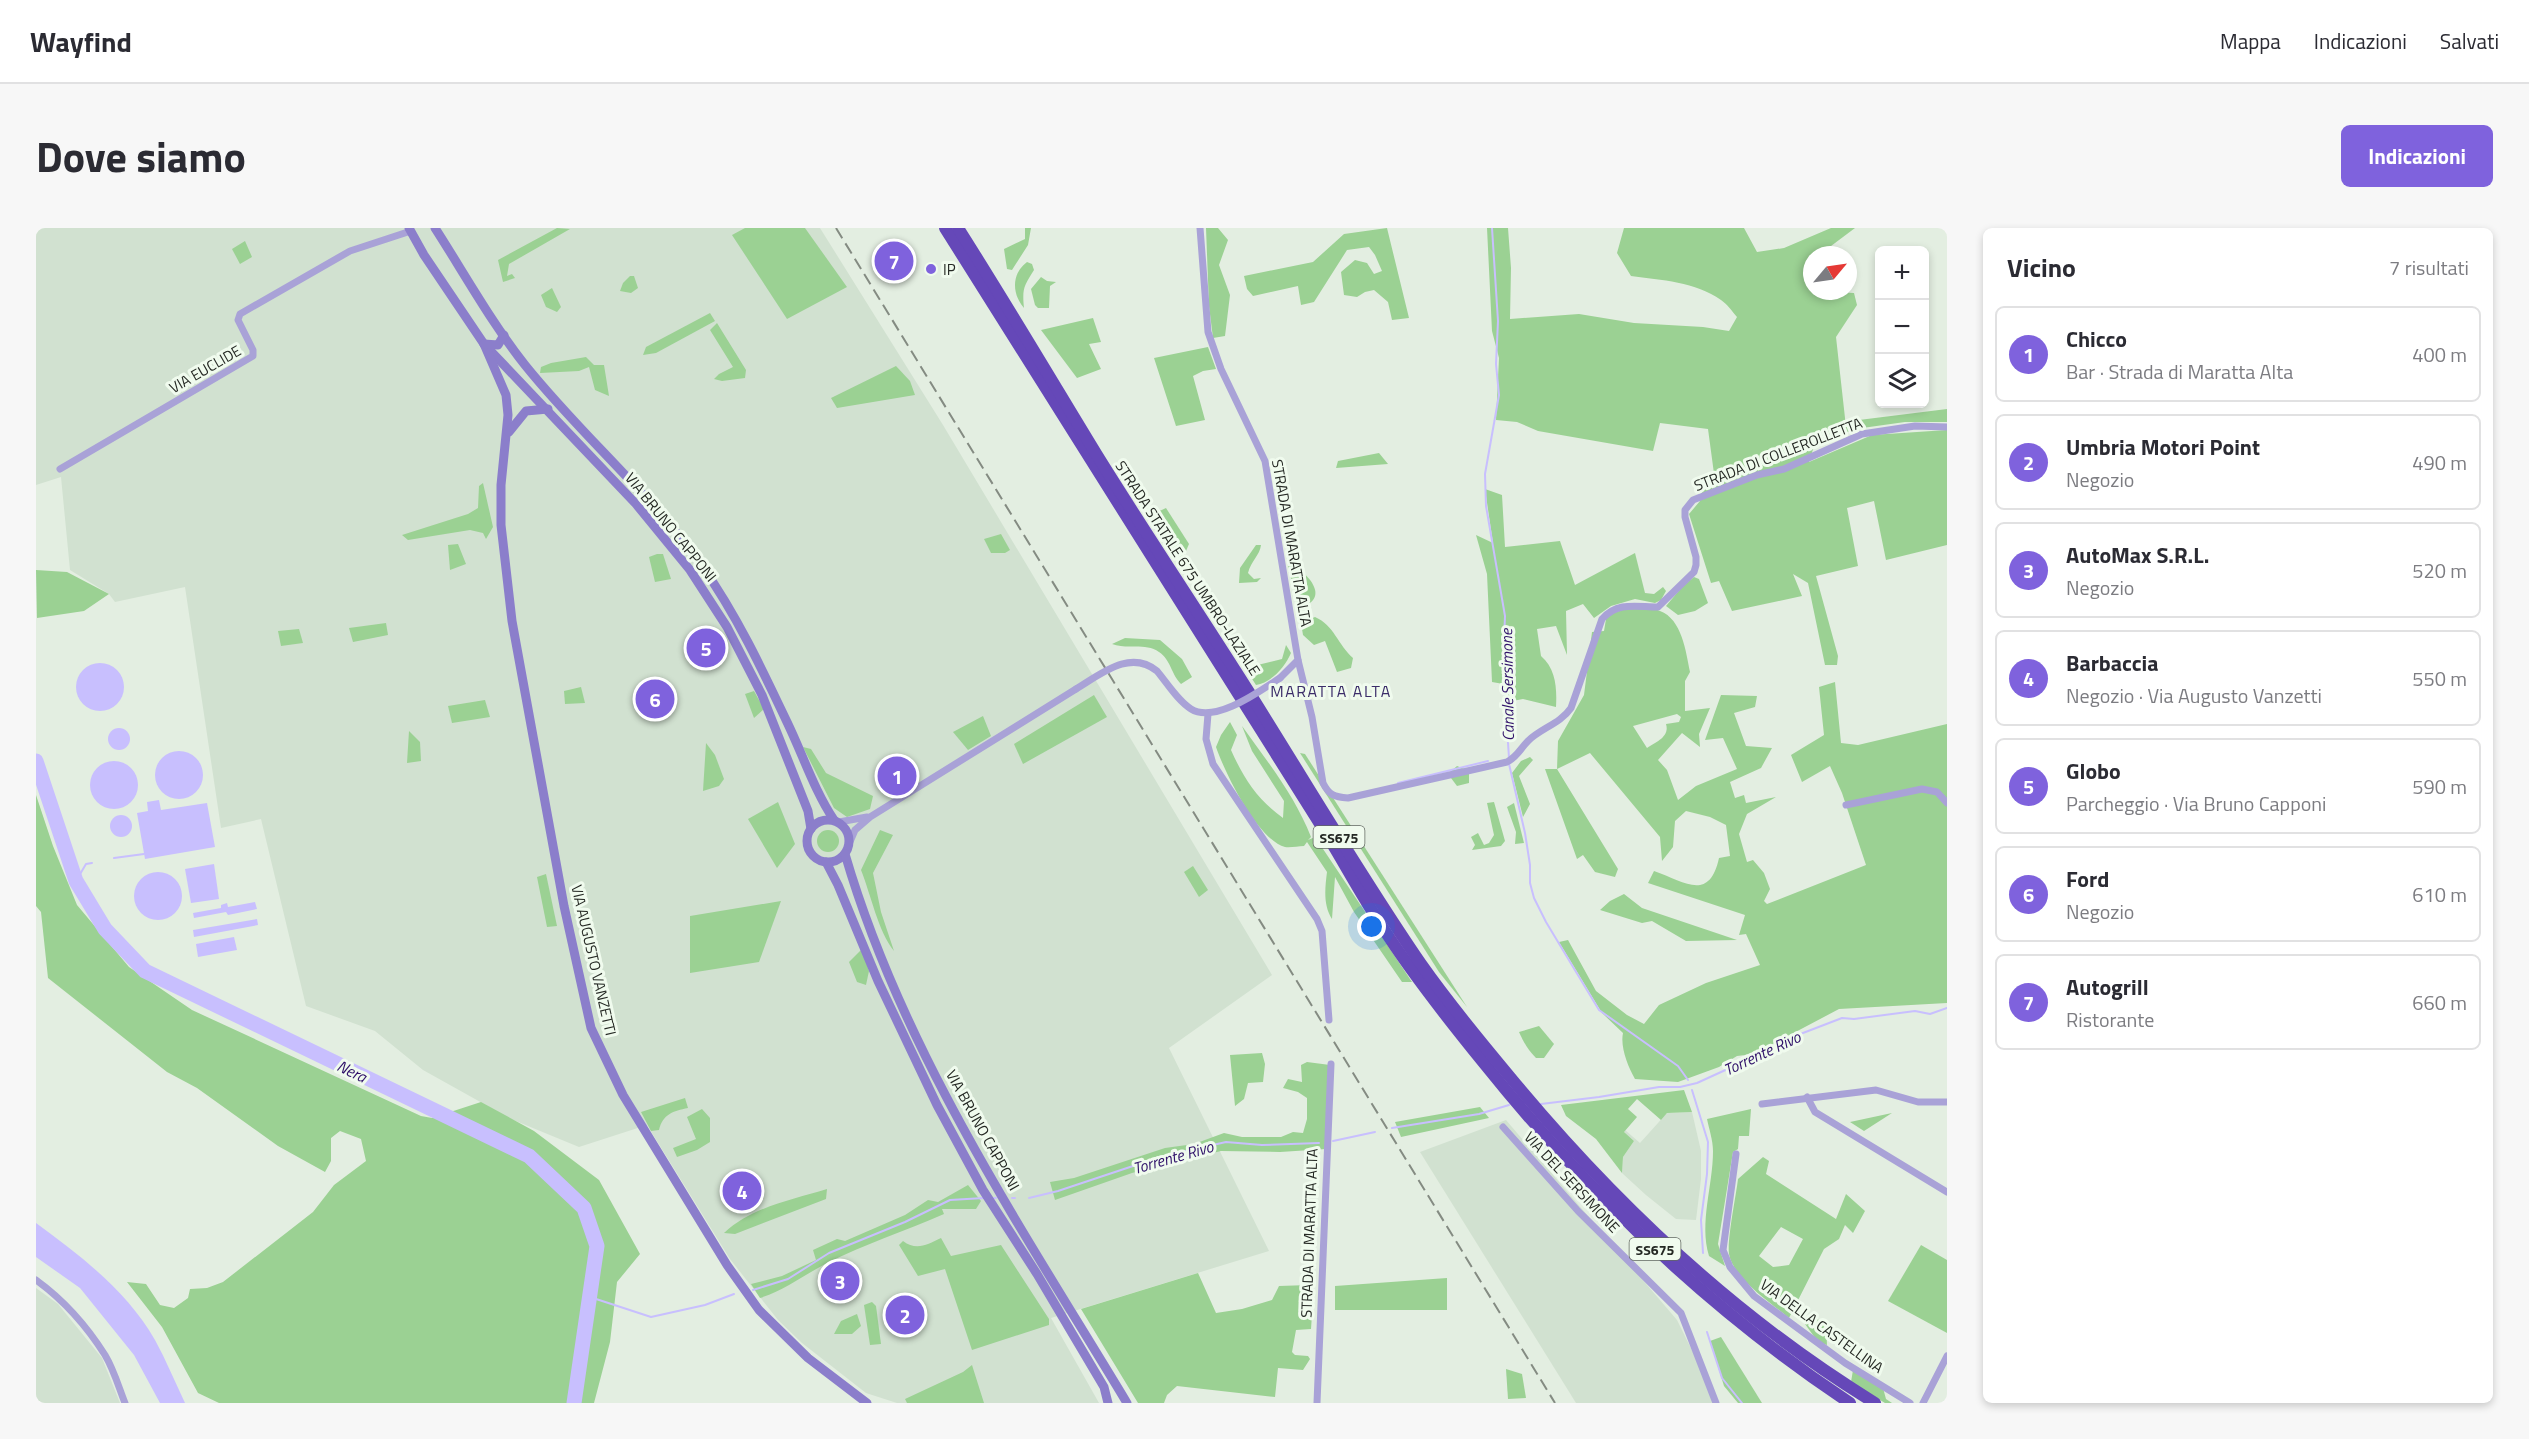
<!DOCTYPE html>
<html lang="it">
<meta charset="utf-8">
<style>
body{margin:0;font-family:"Titillium Web",sans-serif;background:#f7f7f7;color:#2b2b33}
.controls{position:absolute;right:18px;top:18px;display:grid;overflow:hidden;border-radius:9px;box-shadow:0 3px 9px #0003}
.controls button{width:54px;height:54px;display:grid;place-items:center;padding:0;border:0;border-bottom:2px solid #e1e1e2;background:#fff;color:#2b2b33;font:30px sans-serif}
.compass{position:absolute;left:1767px;top:18px;width:54px;height:54px;border-radius:50%;background:#fff;box-shadow:0 3px 9px #0003;rotate:61deg}
.you{position:absolute;left:1336px;top:699px;width:21px;height:21px;margin:-15px;border:4px solid #fff;border-radius:50%;background:#1a73e8;box-shadow:0 0 0 9px #1a73e833}
.badge{display:grid;place-items:center;width:39px;height:39px;border-radius:50%;background:#7f62dd;color:#fff;font-size:20px;font-weight:700}
.pin{position:absolute;translate:-50% -50%;border:3px solid #fff;box-shadow:0 2px 6px #0006}
.list{margin:0;padding:0;list-style:none}
h2{display:flex;justify-content:space-between;align-items:center;height:78px;margin:0;padding:0 24px;font-size:26px}
h2 small{font-size:20px;font-weight:400;color:#7c7c81}
.list li{display:grid;grid-template-columns:39px 1fr auto;gap:18px;align-items:center;box-sizing:border-box;height:96px;margin:0 12px 12px;padding:0 12px;border:2px solid #e1e1e2;border-radius:9px}
.list b{display:block;font-size:22px;white-space:nowrap}
.list p{margin:0;font-size:20px;white-space:nowrap;color:#7c7c81}
.list em{font-size:20px;font-style:normal;color:#7c7c81}
.icon{flex:none;width:33px;height:33px;fill:none;stroke:currentColor;stroke-width:2;stroke-linecap:round;stroke-linejoin:round}
.map{position:relative;flex:none;width:1911px;height:1175px;overflow:hidden;border-radius:9px}
header{display:flex;align-items:center;gap:36px;box-sizing:border-box;height:84px;padding:0 30px;background:#fff;border-bottom:2px solid #e1e1e2}
header strong{font-size:28px}
nav{display:flex;gap:33px;margin-inline-start:auto;font-size:21px}
.intro{display:flex;align-items:center;justify-content:space-between;box-sizing:border-box;height:144px;padding:0 36px}
h1{margin:0;font-size:42px}
.button{padding:15px 27px;border-radius:9px;background:#7f62dd;color:#fff;font-size:21px;font-weight:700}
main{display:flex;gap:36px;padding:0 36px}
aside{flex:1;background:#fff;border-radius:9px;box-shadow:0 3px 9px #0003}
.map>svg:first-child{display:block}
.built{fill:#d1e1d0}
.green{fill:#9bd193;fill-rule:evenodd}
.water{fill:#c8bffe}
.lines{fill:none;stroke-linecap:round;stroke-linejoin:round}
.stream{stroke:#c8bffe;stroke-width:2}
.river{stroke:#c8bffe;stroke-width:15}
.street{stroke:#a9a2d7;stroke-width:7}
.secondary{stroke:#8b7ecb;stroke-width:9}
.highway{stroke:#6548b8;stroke-width:12}
.rail{stroke:#848b82;stroke-width:2;stroke-dasharray:12 6;stroke-linecap:butt}
.street-bridge{stroke:#a9a2d7;stroke-width:7}
.poi-dot{fill:#7f62dd;stroke:#f0fbee;stroke-width:2}
.labels{text-anchor:middle;dominant-baseline:central;stroke-width:6;stroke-linejoin:round;paint-order:stroke}
.shield{fill:#f0fbee;stroke:#626861;stroke-width:1.5}
.shield-label{font-size:14px;font-weight:bold;fill:#252924}
.poi-label{font-size:15px;fill:#252924;stroke:#f0fbee;text-anchor:start}
.street-label{font-size:15px;fill:#252924;stroke:#f0fbee}
.water-label{font-size:16px;font-style:italic;fill:#30126a;stroke:#f0fbee}
.neighbourhood-label{font-size:16px;letter-spacing:1.5px;fill:#3b2d69;stroke:#f0fbee}
</style>
<header>
<strong>Wayfind</strong>
<nav><a>Mappa</a><a>Indicazioni</a><a>Salvati</a></nav>
</header>
<div class="intro"><h1>Dove siamo</h1><a class="button">Indicazioni</a></div>
<main>
<div class="map">
<svg width="1911" height="1175" viewBox="0 0 1911 1175">
<rect width="100%" height="100%" fill="#e3eee1"/>
<g class="built">
<path d="M0 0H784L907 197 1236 747 1133 820 1233 1023 1015 1090 1063 1175H861L830 1165 766 1115 742 1092 694 1031 611 897 543 919 475 891 387 842 339 803 270 778 225 591 185 600 149 359 79 374 73 366 34 342 25 249 0 257Z"/>
<path d="M1656 884 1665 923V951L1660 992 1640 991 1610 967 1586 945 1587 929 1598 913 1588 904 1589 902 1604 915 1631 885Z"/>
<path d="M1470 892 1641 1092 1682 1175H1540L1384 924Z"/>
<path d="M0 1060 22 1076 66 1130 84 1175H0Z"/>
</g>
<g class="green">
<path d="M521 0 534 1 473 36 471 48 476 46 479 50 467 54 462 32Z"/>
<path d="M709 0H769L811 59 751 91 696 7Z"/>
<path d="M989 0H995L992 17 976 42 971 41 968 21 989 11Z"/>
<path d="M1170 0H1182L1192 12 1183 37 1194 67 1189 108 1177 110 1173 78Z"/>
<path d="M1351 0 1373 90 1356 92 1352 74 1338 62 1329 64 1321 69 1308 67 1305 44 1319 32 1331 35 1338 46 1346 43 1339 27 1333 19 1311 22 1278 74 1265 77 1262 58 1217 68 1211 61 1208 48 1277 34 1308 6Z"/>
<path d="M1451 0H1472L1475 40 1474 91 1543 86 1598 95 1667 99 1693 103 1701 89C1696 83 1691 76 1685 72 1660 54 1625 52 1595 48L1581 25 1588 0H1708L1721 24 1748 20 1795 0H1819L1783 27H1776V32L1772 35 1776 41V63L1818 65 1821 77 1800 109 1810 199 1823 192 1911 181V194H1869L1819 201 1778 218 1773 234 1836 207 1911 202V317L1850 332 1838 273 1811 280 1822 338 1780 348 1802 428 1801 437H1789L1772 355 1757 346 1766 368 1696 383 1683 353 1675 355 1653 286 1664 273 1667 258 1679 253 1672 201 1624 195 1617 223 1502 203 1481 194 1460 192 1463 130 1456 103Z"/>
<path d="M209 13 216 29 204 36 196 21Z"/>
<path d="M991 34 996 36 998 42C988 58 986 60 988 80 976 66 975 46 991 34Z"/>
<path d="M594 48H598L602 60 595 65 584 63 587 55Z"/>
<path d="M1005 49 1011 53 1020 54 1014 58 1013 80H1002L999 77 995 61Z"/>
<path d="M516 60 525 79 521 84 510 79 505 67Z"/>
<path d="M674 85 679 93 620 125 607 127 610 119Z"/>
<path d="M1057 90 1065 114 1053 116 1065 141 1041 150 1005 102Z"/>
<path d="M681 95 710 142 709 150 686 153 678 151 683 146 697 139 674 102Z"/>
<path d="M1172 119 1180 141 1167 143 1157 148 1169 192 1140 198 1118 130Z"/>
<path d="M550 129 558 137H568L573 168 559 162 553 139 543 143 504 145 505 139 515 135Z"/>
<path d="M860 138 874 153 879 167 801 180 795 170Z"/>
<path d="M1343 225 1352 236 1300 240 1302 233Z"/>
<path d="M447 255 457 299 450 311 447 305 434 302 372 312 366 307 432 286 442 280 443 258Z"/>
<path d="M1449 261 1466 267 1469 319 1524 313 1539 357 1599 325 1609 365 1618 366 1627 359 1630 363 1625 372 1619 375 1599 371 1575 378 1558 390 1547 376 1530 383 1531 427 1520 398 1501 401 1505 428C1520 441 1521 460 1520 479L1487 471 1471 474 1473 457 1456 454 1451 346 1440 307 1457 315Z"/>
<path d="M1130 280 1153 316 1147 330 1139 327 1115 287Z"/>
<path d="M965 306 974 322 969 325H955L948 311Z"/>
<path d="M422 316 430 336 414 342 412 317Z"/>
<path d="M1220 317H1225C1224 327 1215 333 1212 345L1218 351 1225 350 1221 354 1203 355 1204 340Z"/>
<path d="M621 326H627L635 351 619 354 613 329Z"/>
<path d="M1251 333C1270 343 1298 371 1262 380Z"/>
<path d="M0 342 31 344 73 366 48 383 1 390Z"/>
<path d="M1658 349 1663 351 1672 375 1659 383 1642 387 1630 378 1646 359Z"/>
<path d="M1592 380C1602 381 1615 379 1624 383 1646 391 1650 424 1654 444L1649 453V483L1674 480 1663 506 1664 519 1646 505 1622 532 1631 542 1642 572 1660 558 1701 541 1687 510 1669 512 1685 467 1721 468 1719 479 1698 485 1710 518 1736 520 1725 540 1694 554 1699 570 1708 567 1710 575 1740 569 1711 586 1703 606 1711 634 1717 632 1728 645 1734 661 1728 673 1731 676 1830 637 1806 565 1794 538 1766 554 1755 527 1788 507 1783 459 1799 454 1805 515 1822 517 1911 496V775L1803 781 1718 826 1701 828 1683 839 1642 854 1599 851C1592 839 1584 819 1587 805L1566 785 1523 714 1532 712 1560 763 1591 787 1608 796 1623 777 1670 755 1724 737 1710 706 1703 707 1709 687 1612 655 1618 643C1648 653 1673 675 1683 630L1694 628 1690 597 1674 589 1650 583 1639 593 1637 619 1626 633 1624 609 1554 525 1521 541 1582 641 1579 649 1559 644 1547 627 1541 631 1509 541H1521L1522 513 1548 467 1556 404 1568 403 1570 391 1577 385ZM1641 486 1645 489 1643 494 1630 496C1634 509 1620 514 1611 520L1597 498Z"/>
<path d="M1279 389C1298 397 1302 417 1317 430L1315 440 1301 444 1289 413 1278 417 1267 407 1265 395Z"/>
<path d="M350 395 352 407 317 414 313 400Z"/>
<path d="M263 401 267 415 245 418 242 403Z"/>
<path d="M1089 410 1124 412 1146 431 1156 449 1145 456C1135 446 1135 432 1123 424 1109 414 1091 422 1076 416Z"/>
<path d="M1250 417 1255 425C1249 439 1236 454 1220 457L1209 440 1246 431Z"/>
<path d="M545 459 549 475 529 476 528 463Z"/>
<path d="M718 463 728 481 718 490 709 466Z"/>
<path d="M1058 467 1071 489 987 536 978 516Z"/>
<path d="M449 472 454 489 416 495 412 478Z"/>
<path d="M947 488 955 508 932 522 917 504Z"/>
<path d="M1194 494 1201 507 1195 522C1208 551 1221 571 1247 590L1248 573 1216 523 1206 498C1231 533 1259 568 1275 609L1272 612 1279 609 1376 754H1366L1318 684 1299 649 1296 691C1287 677 1289 660 1291 644L1271 614 1268 618C1262 618 1254 620 1249 619 1221 611 1189 545 1180 519L1185 507Z"/>
<path d="M373 503 384 514 385 533 371 535Z"/>
<path d="M670 515 679 527 688 551 683 558 667 563Z"/>
<path d="M767 519 775 521 790 545 837 568 834 581 811 589 798 580Z"/>
<path d="M1264 525 1269 526 1431 779 1403 744Z"/>
<path d="M1494 529 1497 532 1483 548 1494 576 1487 589 1476 545 1485 533Z"/>
<path d="M1421 538 1433 543V555L1421 558 1412 546Z"/>
<path d="M0 567 17 618 41 677 93 739 156 782 385 888 396 890 445 874 498 903 563 952 604 1026 581 1054 574 1114 558 1175H183L162 1165 126 1099 91 1054 110 1056 124 1077 138 1080 152 1070 154 1061 171 1060 187 1054 277 984 298 957 330 933 325 911 304 903 295 910V933L289 944 242 918 161 860 131 844 12 750 5 684 0 678Z"/>
<path d="M742 574 759 616 741 640 712 591Z"/>
<path d="M1458 574 1469 613 1465 618 1436 622 1439 617 1435 609 1442 605 1448 617 1453 615 1458 607 1451 575Z"/>
<path d="M1478 575 1488 615 1479 616 1480 604 1471 579Z"/>
<path d="M844 602 857 607 837 645 845 684 858 723C842 703 835 667 825 642Z"/>
<circle cx="792" cy="613" r="11"/>
<path d="M1157 638 1172 662 1163 669 1148 644Z"/>
<path d="M510 646 521 698 511 699 501 649Z"/>
<path d="M1588 666 1606 680 1701 712 1650 713 1616 693 1606 695 1564 682 1574 673Z"/>
<path d="M745 673 723 734 654 745V688Z"/>
<path d="M826 721 833 743 830 757 821 754 813 734Z"/>
<path d="M1503 798 1518 816 1508 830H1500C1492 822 1488 815 1483 804Z"/>
<path d="M1226 825 1229 836 1227 854 1212 855 1208 871 1199 878 1194 827Z"/>
<path d="M1271 834 1294 837 1290 921 1244 924 1185 923 1096 945 1019 972 1014 954 1038 950 1129 920 1158 916 1188 905 1206 909H1245L1257 904 1267 905 1271 891V870L1262 864 1247 860 1252 851 1266 854 1265 837Z"/>
<path d="M1648 862 1656 884 1631 885 1625 892 1601 871 1592 881 1601 889 1588 904 1598 913 1587 929 1586 945 1560 911 1530 888 1525 877Z"/>
<path d="M649 870 652 880C637 883 627 886 623 902L615 903 605 884Z"/>
<path d="M1444 879 1453 890 1365 909 1359 894Z"/>
<path d="M666 881 674 890V914L661 922 641 929 637 920 660 911 651 889Z"/>
<path d="M1715 881 1713 908H1703L1702 921 1697 924 1682 1016 1689 1038 1673 1028C1663 994 1677 958 1677 923 1677 912 1673 901 1671 891Z"/>
<path d="M1856 885 1828 903 1814 894Z"/>
<path d="M1727 929 1733 933 1730 946 1800 991 1810 966 1829 983 1817 1005 1809 997 1803 1011 1788 1021 1753 1090C1735 1075 1697 1050 1693 1026 1691 1011 1700 968 1702 951ZM1745 999 1767 1011 1753 1037 1737 1039 1723 1028Z"/>
<path d="M932 957 945 973 940 981H906L908 986C869 1003 829 1016 791 1035 768 1047 749 1062 724 1070L715 1056 746 1048 780 1032 777 1022 801 1011 809 1013 869 987 892 972 902 974Z"/>
<path d="M791 961 790 971 699 1006 688 1005C716 979 755 972 791 961Z"/>
<path d="M905 1010 915 1028 965 1017 1013 1091V1097L936 1122 909 1041 882 1048 863 1017 867 1013C880 1023 891 1017 905 1010Z"/>
<path d="M1885 1017 1911 1032V1105L1852 1073Z"/>
<path d="M1162 1045 1180 1085 1206 1081 1236 1072 1243 1058 1273 1057 1277 1072 1275 1101 1260 1102 1256 1124 1259 1127 1272 1128 1274 1131 1267 1142 1242 1140 1239 1169 1141 1158 1131 1167 1128 1175H1102L1045 1081Z"/>
<path d="M1411 1050V1082H1299V1058Z"/>
<path d="M836 1074 840 1078 845 1116 834 1117 828 1077Z"/>
<path d="M821 1086 825 1098 816 1106H798L805 1093Z"/>
<path d="M1774 1086 1790 1097 1791 1117 1782 1114 1769 1096Z"/>
<path d="M1685 1109 1726 1175H1702L1688 1158 1674 1113Z"/>
<path d="M936 1137 948 1175H871L869 1171 927 1144Z"/>
<path d="M1470 1141 1486 1146 1490 1170 1472 1171Z"/>
<path d="M1817 1142 1847 1160 1850 1171 1856 1175H1849L1815 1154Z"/>
</g>
<g class="water">
<circle cx="64" cy="459" r="24"/>
<circle cx="83" cy="511" r="11"/>
<circle cx="143" cy="547" r="24"/>
<circle cx="78" cy="557" r="24"/>
<path d="M123 572 125 582 171 575 179 619 109 631 101 585 112 583 111 574Z"/>
<circle cx="85" cy="598" r="11"/>
<path d="M178 636 183 671 155 675 149 641Z"/>
<circle cx="122" cy="668" r="24"/>
<path d="M219 674 221 681 192 687 190 684 158 690 157 685 185 680V677L191 675 192 679Z"/>
<path d="M221 691 222 697 158 709 157 702Z"/>
<path d="M198 709 201 722 162 729 160 716Z"/>
<path d="M0 995C45 1028 91 1063 119 1112 130 1132 139 1154 149 1175H124L98 1127 44 1060 0 1029Z"/>
</g>
<g class="lines">
<g class="stream">
<path d="M1456 0 1462 93 1460 136 1463 167 1449 246 1450 278 1469 388 1467 437 1473 530"/>
<path d="M1473 536 1489 605 1494 637V655L1498 670 1510 694 1563 782 1642 838 1652 852"/>
<path d="M1362 555 1452 533"/>
<path d="M78 630 108 626"/>
<path d="M40 653 50 636 56 635"/>
<path d="M1656 862 1672 914 1671 946 1665 992 1667 1025"/>
<path d="M1505 876 1563 869 1623 859H1644L1661 855 1696 839 1714 834 1754 810 1806 790 1818 791 1879 783 1894 786 1911 780"/>
<path d="M1356 900 1443 886 1473 877"/>
<path d="M1297 913 1339 904"/>
<path d="M958 970H960"/>
<path d="M976 970H979"/>
<path d="M993 970 1022 963 1124 929 1190 914 1226 917 1283 915"/>
<path d="M717 1062 752 1051 793 1025 869 994 914 972 948 970"/>
<path d="M554 1069 615 1089 669 1077 698 1066"/>
<path d="M1671 1104 1686 1150 1706 1175"/>
</g>
<path class="river" d="M0 533 40 653 69 701 109 743 493 928 548 980 561 1018 538 1175"/>
<g class="street">
<path d="M1164 0 1172 104 1185 141 1229 233 1262 432 1244 450"/>
<path d="M24 241 217 128V122L202 92 204 86 314 23 375 3"/>
<path d="M1262 432 1276 489 1287 555C1293 567 1298 569 1312 570L1471 534C1482 528 1484 521 1492 513 1505 500 1524 496 1535 480L1566 391C1582 373 1601 379 1622 379L1658 344 1660 337V329L1649 289V282L1657 272 1721 247 1748 241 1826 206 1879 198 1911 199"/>
<path d="M1172 486 1170 511 1177 536 1281 691 1286 703 1293 792"/>
<path d="M1810 577 1886 561 1901 564 1911 575"/>
<path d="M803 594 831 589"/>
<path d="M813 616 819 602 834 589 1040 461"/>
<path d="M1771 869 1779 884 1911 964"/>
<path d="M1726 876 1840 862 1882 874H1911"/>
<path d="M1467 899 1542 983 1645 1085 1680 1175"/>
<path d="M1700 926 1687 1022 1694 1039 1718 1068 1809 1135 1874 1175"/>
<path d="M0 1052C29 1073 50 1097 69 1127 78 1142 83 1160 89 1175"/>
<path d="M1281 1175 1295 836"/>
<path d="M1887 1175 1911 1128"/>
</g>
<g class="secondary">
<path d="M373 0 388 27 448 116 600 276 654 342 691 399 726 467 772 583 775 601"/>
<path d="M399 0C428 45 455 94 489 137 545 207 614 265 666 338 700 386 726 441 751 494 767 527 778 562 798 592"/>
<path d="M448 116 470 167 472 187 465 257V297L476 393 528 678 555 800 587 867 691 1037 723 1082 772 1130 831 1175"/>
<path d="M448 116 462 117 468 107"/>
<path d="M473 204 490 183 512 181"/>
<circle cx="792" cy="613" r="21"/>
<path d="M809 626C867 825 985 999 1091 1175"/>
<path d="M790 634 802 657 842 753 901 877 947 962 1001 1046 1068 1159 1072 1175"/>
</g>
<g class="highway">
<path d="M909 0 1291 607C1310 638 1327 670 1347 700 1377 747 1412 791 1447 834 1552 965 1674 1082 1814 1175"/>
<path d="M922 0C971 77 1017 155 1064 232 1112 309 1163 385 1211 461 1269 553 1324 647 1385 736 1413 776 1443 812 1474 849 1578 975 1699 1089 1839 1175"/>
</g>
<path class="rail" d="M800 0 1519 1175"/>
<path class="street-bridge" d="M1040 461C1065 446 1094 421 1121 443 1131 455 1142 473 1155 481 1179 496 1224 463 1244 450"/>
</g>
<circle class="poi-dot" cx="895" cy="41" r="6"/>
<g class="labels">
<g class="shield">
<rect x="1277.5" y="598" width="51" height="22" rx="4.5"/>
<rect x="1593.5" y="1010" width="51" height="22" rx="4.5"/>
</g>
<g class="shield-label">
<text x="1303" y="609">SS675</text>
<text x="1619" y="1021">SS675</text>
</g>
<g class="poi-label">
<text x="907" y="41">IP</text>
</g>
<g class="street-label">
<text transform="translate(169 141) rotate(-30)">VIA EUCLIDE</text>
<text transform="translate(1742 226) rotate(-21)">STRADA DI COLLEROLLETTA</text>
<text transform="translate(635 299) rotate(51)">VIA BRUNO CAPPONI</text>
<text transform="translate(1256 315) rotate(80)">STRADA DI MARATTA ALTA</text>
<text transform="translate(1152 340) rotate(57)">STRADA STATALE 675 UMBRO-LAZIALE</text>
<text transform="translate(558 732) rotate(77)">VIA AUGUSTO VANZETTI</text>
<text transform="translate(947 902) rotate(61)">VIA BRUNO CAPPONI</text>
<text transform="translate(1536 954) rotate(47)">VIA DEL SERSIMONE</text>
<text transform="translate(1273 1005) rotate(-88)">STRADA DI MARATTA ALTA</text>
<text transform="translate(1786 1098) rotate(36)">VIA DELLA CASTELLINA</text>
</g>
<g class="water-label">
<text transform="translate(1471 457) rotate(-91)">Canale Sersimone</text>
<text transform="translate(1726 825) rotate(-25)">Torrente Rivo</text>
<text transform="translate(316 843) rotate(26)">Nera</text>
<text transform="translate(1137 929) rotate(-16)">Torrente Rivo</text>
</g>
<g class="neighbourhood-label">
<text x="1295" y="463">MARATTA ALTA</text>
</g>
</g>
</svg>
<div class="controls">
<button>+</button>
<button>−</button>
<button><svg class="icon" aria-label="layers" viewBox="0 0 24 24"><path d="M12 4l9 5-9 5-9-5zM3 14l9 5 9-5"/></svg></button>
</div>
<svg class="compass" viewBox="-18 -18 36 36"><path d="M0-13l5 13h-10z" fill="#e53935"/><path d="M0 13l5-13h-10z" fill="#7c7c81"/></svg>
<div class="you"></div>
<div class="pin badge" style="left:861px;top:548px">1</div>
<div class="pin badge" style="left:869px;top:1087px">2</div>
<div class="pin badge" style="left:804px;top:1053px">3</div>
<div class="pin badge" style="left:706px;top:963px">4</div>
<div class="pin badge" style="left:670px;top:420px">5</div>
<div class="pin badge" style="left:619px;top:471px">6</div>
<div class="pin badge" style="left:858px;top:33px">7</div>
</div>
<aside>
<h2>Vicino<small>7 risultati</small></h2>
<ul class="list">
<li><span class="badge">1</span><div><b>Chicco</b><p>Bar · Strada di Maratta Alta</p></div><em>400 m</em></li>
<li><span class="badge">2</span><div><b>Umbria Motori Point</b><p>Negozio</p></div><em>490 m</em></li>
<li><span class="badge">3</span><div><b>AutoMax S.R.L.</b><p>Negozio</p></div><em>520 m</em></li>
<li><span class="badge">4</span><div><b>Barbaccia</b><p>Negozio · Via Augusto Vanzetti</p></div><em>550 m</em></li>
<li><span class="badge">5</span><div><b>Globo</b><p>Parcheggio · Via Bruno Capponi</p></div><em>590 m</em></li>
<li><span class="badge">6</span><div><b>Ford</b><p>Negozio</p></div><em>610 m</em></li>
<li><span class="badge">7</span><div><b>Autogrill</b><p>Ristorante</p></div><em>660 m</em></li>
</ul>
</aside>
</main>
